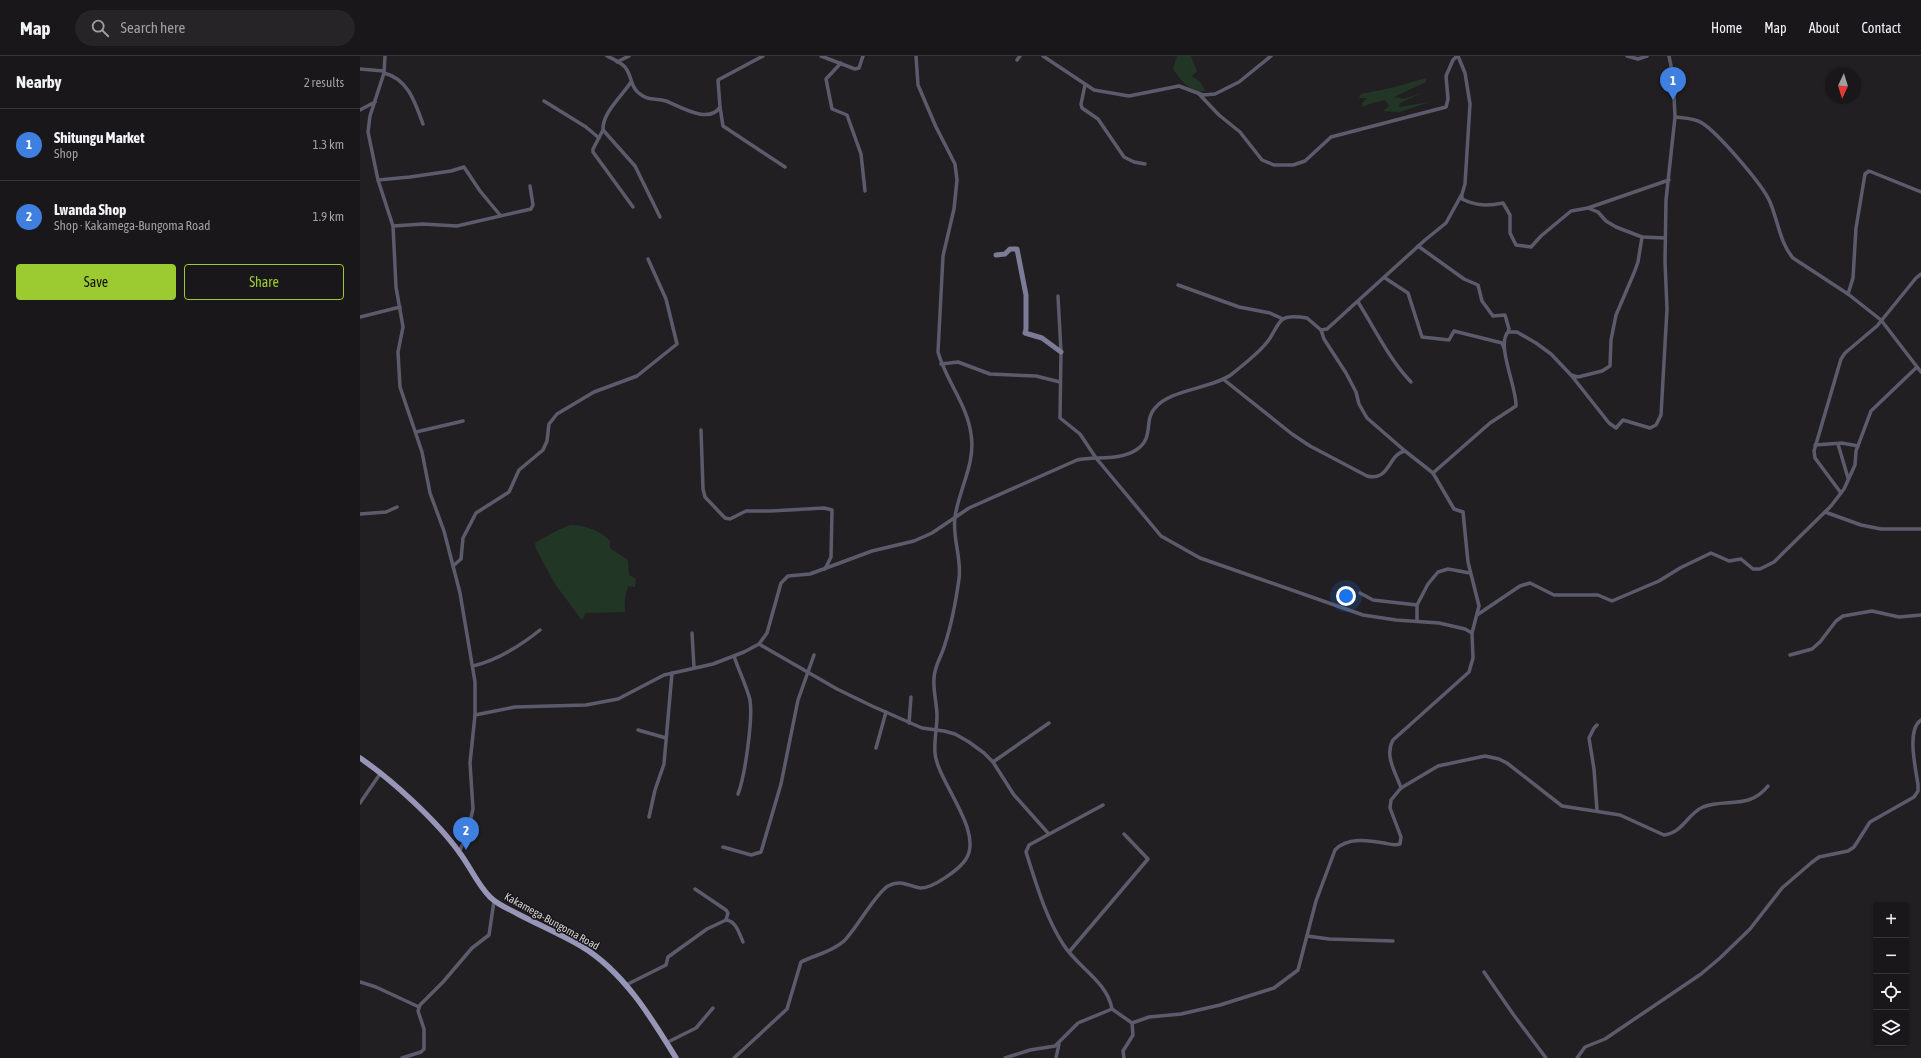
<!DOCTYPE html>
<meta charset="utf-8">
<style>
body{margin:0;font-family:"Asap Condensed",sans-serif;background:#272427;color:#f1f3f6}
.controls{position:absolute;right:12px;bottom:12px;display:grid;overflow:hidden;border-radius:4px;box-shadow:0 1px 3px #0004}
.controls button{width:36px;height:36px;display:grid;place-items:center;padding:0;border:0;border-bottom:1px solid #383639;background:#1a171a;color:#f1f3f6;font:20px sans-serif}
.compass{position:absolute;left:1465px;top:12px;width:36px;height:36px;border-radius:50%;background:#1a171a;box-shadow:0 1px 3px #0004;rotate:184deg}
.you{position:absolute;left:986px;top:540px;width:14px;height:14px;margin:-10px;border:3px solid #fff;border-radius:50%;background:#1a73e8;box-shadow:0 0 0 6px #1a73e833}
.badge{display:grid;place-items:center;width:26px;height:26px;border-radius:50%;background:#9cca31;color:#fff;font-size:13px;font-weight:700}
.pin{position:absolute;translate:-50% -33px;filter:drop-shadow(0 1px 2px #0008)}
.pin::after{content:'';position:absolute;top:21px;width:14px;height:12px;background:inherit;clip-path:polygon(0 0,100% 0,50% 100%)}
.list{margin:0;padding:0;list-style:none}
h2{display:flex;justify-content:space-between;align-items:center;height:52px;margin:0;padding:0 16px;font-size:17px}
h2 small{font-size:13px;font-weight:400;color:#9f9fa2}
.list li{display:grid;grid-template-columns:26px 1fr auto;gap:12px;align-items:center;box-sizing:border-box;height:72px;padding:0 16px;border-top:1px solid #383639}
.list b{display:block;font-size:15px;white-space:nowrap}
.list p{margin:0;font-size:13px;white-space:nowrap;color:#9f9fa2}
.list em{font-size:13px;font-style:normal;color:#9f9fa2}
.actions{display:flex;gap:8px;padding:12px 16px}
.actions a{flex:1;padding:9px 0;border:1px solid #9cca31;border-radius:4px;text-align:center;font-size:14px;color:#9cca31}
.actions .main{background:#9cca31;color:#111}
.icon{flex:none;width:22px;height:22px;fill:none;stroke:currentColor;stroke-width:2;stroke-linecap:round;stroke-linejoin:round}
.map{position:relative;flex:none;width:1561px;height:1002px;overflow:hidden}
header{display:flex;align-items:center;gap:24px;box-sizing:border-box;height:56px;padding:0 20px;background:#1a171a;border-bottom:1px solid #383639}
header strong{font-size:19px}
nav{display:flex;gap:22px;margin-inline-start:auto;font-size:14px}
.search{width:280px;height:36px;background:#272427;display:flex;align-items:center;gap:10px;box-sizing:border-box;padding:0 14px;border-radius:22px;color:#9f9fa2;font-size:15px}
main{display:flex}
aside{flex:1;background:#1a171a}
.map>svg:first-child{display:block}
.green{fill:#223626}
.lines{fill:none;stroke-linecap:round;stroke-linejoin:round}
.street{stroke:#5c5b6c;stroke-width:3.5}
.secondary{stroke:#7d7c98;stroke-width:5}
.primary{stroke:#9796b9;stroke-width:5.5}
.labels{text-anchor:middle;dominant-baseline:central;stroke-width:3;stroke-linejoin:round;paint-order:stroke}
.street-label{font-size:11px;fill:#d2d0d2;stroke:#191619}
</style>
<header>
<strong>Map</strong>
<div class="search"><svg class="icon" aria-label="search" viewBox="0 0 24 24"><circle cx="10" cy="10" r="6"/><path d="M15 15l6 6"/></svg>Search here</div>
<nav><a>Home</a><a>Map</a><a>About</a><a>Contact</a></nav>
</header>
<main>
<aside>
<h2>Nearby<small>2 results</small></h2>
<ul class="list">
<li><span class="badge" style="background:#3f7fe0">1</span><div><b>Shitungu Market</b><p>Shop</p></div><em>1.3 km</em></li>
<li><span class="badge" style="background:#3f7fe0">2</span><div><b>Lwanda Shop</b><p>Shop · Kakamega-Bungoma Road</p></div><em>1.9 km</em></li>
</ul>
<div class="actions"><a class="main">Save</a><a>Share</a></div>
</aside>
<div class="map">
<svg width="1561" height="1002" viewBox="0 0 1561 1002">
<rect width="100%" height="100%" fill="#221f22"/>
<g class="green">
<path d="M817 0H831L837 15 832 20 841 27 845 35C829 37 821 24 813 13Z"/>
<path d="M1066 22V26L1034 41 1044 43 1064 36 1040 47 1039 51 1070 46 1040 56 1023 55 1029 50 1025 44 1009 48 1003 51 1002 47 1007 42H999L1001 38 1031 32Z"/>
<path d="M210 469C223 469 242 475 250 485V492L268 504 269 519 276 523 275 531 268 530C265 540 264 546 265 556L225 557 223 563H221L195 528 176 493 175 487 194 476Z"/>
</g>
<g class="lines">
<g class="street">
<path d="M25 0 24 17 10 60 8 76 18 124 33 170 36 231 43 271 38 296 40 331 62 396 70 437 84 475 100 537 115 626V659L110 707 113 753 107 779 99 796"/>
<path d="M247 0C253 3 264 7 267 14 272 22 271 32 280 38 288 45 296 42 306 45 319 50 349 69 360 51L358 24 403 0"/>
<path d="M461 0 495 13 499 12 503 0"/>
<path d="M683 0 734 34 769 40 819 30 843 39 855 38 879 26 911 0"/>
<path d="M1267 0 1278 3 1287 0"/>
<path d="M1309 0 1313 20 1315 61C1324 62 1335 62 1342 67 1358 77 1403 129 1410 146 1418 165 1420 187 1433 202L1488 238 1521 264 1561 316"/>
<path d="M657 4 660 0"/>
<path d="M257 6 269 0"/>
<path d="M481 7 466 23 472 53 487 59 501 98 505 135"/>
<path d="M0 13 24 15"/>
<path d="M24 17C48 23 55 46 63 68"/>
<path d="M271 26C262 40 242 57 243 74L275 110 300 161"/>
<path d="M725 29 721 48 722 52 738 63 764 101 774 106 785 108"/>
<path d="M838 37 859 59 880 76 902 104 914 109H933L945 105 971 81 1086 51 1088 43 1086 20 1093 4 1097 0"/>
<path d="M184 45 226 71 239 82"/>
<path d="M360 51 363 70 425 111"/>
<path d="M0 54 15 46"/>
<path d="M243 74 233 93V96L273 151"/>
<path d="M18 124 50 121 91 115 104 111 120 135 140 159"/>
<path d="M1102 140V143C1116 150 1128 150 1143 147L1150 159V177L1156 189 1171 191 1181 180 1211 155 1228 152 1309 124"/>
<path d="M1228 152 1238 156 1246 165 1256 171 1282 181 1305 182"/>
<path d="M33 170 63 168 97 170 171 153 173 149 170 130"/>
<path d="M1058 190 1104 223 1118 229 1122 245 1133 260 1145 259 1149 273 1148 276"/>
<path d="M1025 222 1048 237 1062 281 1089 284 1094 275 1142 287 1144 292"/>
<path d="M818 229 879 251 910 257 923 263"/>
<path d="M1488 238 1493 222 1496 172 1505 118 1509 115 1561 136"/>
<path d="M698 240 701 296 700 362 720 378 736 402 801 480 840 502 1003 559 1036 564 1079 567 1105 573 1112 577 1113 602 1109 616 1033 684C1024 700 1036 717 1041 732"/>
<path d="M998 246C1015 273 1029 303 1051 326"/>
<path d="M0 261 40 251"/>
<path d="M961 274 964 283 986 317 996 336 999 348 1007 362 1045 395"/>
<path d="M581 308 598 306 630 318 676 320 700 326"/>
<path d="M1211 319 1249 367 1256 372 1263 364 1290 372 1296 369 1301 359 1307 253 1305 206 1306 144 1315 61"/>
<path d="M863 323 932 378 950 390 1007 420C1030 426 1028 398 1045 395L1073 417 1094 453 1103 456 1108 506 1119 550 1112 577"/>
<path d="M341 374 343 433 345 441 365 462 370 463 386 455H411L464 452 472 454 471 501 465 513"/>
<path d="M56 376 103 365"/>
<path d="M1478 388 1488 422"/>
<path d="M1455 389 1482 387 1498 390"/>
<path d="M1073 417 1130 367 1156 350C1157 332 1136 289 1148 276H1157L1176 287 1191 298 1211 319 1218 321 1242 315 1250 310 1251 284 1256 259 1274 217 1278 206 1282 181"/>
<path d="M1481 437 1455 402 1454 395 1481 303 1485 297 1517 270 1556 222 1561 218"/>
<path d="M1465 456 1501 469 1521 473H1561"/>
<path d="M0 458 26 456 37 451"/>
<path d="M93 510 101 503 103 482 116 457 149 436 159 414 183 394 187 385 189 368 197 358 234 336 277 320 317 288 306 243 288 203"/>
<path d="M1000 537 1013 544 1057 549"/>
<path d="M1117 559 1160 530 1170 527 1194 539H1238L1252 545 1299 525 1320 512 1351 497 1369 505 1381 503 1393 513H1400L1414 506 1471 450 1484 433 1495 409 1496 395 1511 355 1557 311"/>
<path d="M1057 565V549L1068 528 1078 516 1088 513 1110 517"/>
<path d="M332 577 334 611"/>
<path d="M399 588 477 633 512 650 562 672 584 675 595 678 609 686 624 697 633 706 654 739 688 777"/>
<path d="M1430 599 1452 593 1460 586 1476 565 1483 560 1512 555 1539 561 1561 559"/>
<path d="M374 600C378 613 387 631 390 644 393 663 385 720 378 738"/>
<path d="M113 610C138 604 160 590 180 574"/>
<path d="M115 659 155 651 226 649 258 643 304 619 353 608 384 596 399 588 407 577 421 527 428 520 450 518 512 495 554 485 572 477 609 452 717 404C736 400 759 405 776 394 795 382 783 365 795 352 810 333 852 333 872 318 884 308 899 297 908 285 913 279 917 267 923 263 929 259 941 261 947 262L961 274 967 273 1065 184 1086 167 1102 138 1105 128 1110 48 1105 17 1098 0"/>
<path d="M549 667 551 641"/>
<path d="M1237 669 1234 672 1229 682 1234 713 1237 754"/>
<path d="M278 674 306 682"/>
<path d="M516 692 526 656"/>
<path d="M633 706 689 667"/>
<path d="M0 747 20 718"/>
<path d="M743 749 669 789 666 796C676 827 685 860 703 888 717 911 747 925 752 953L772 967 773 979 763 995 764 1002"/>
<path d="M289 761 295 734 304 708 312 617"/>
<path d="M363 791 391 799 401 796 421 728 438 644 454 599"/>
<path d="M366 864C376 865 379 877 383 886"/>
<path d="M947 880 969 883 1033 885"/>
<path d="M709 896 788 803 764 778"/>
<path d="M1124 916 1153 958 1186 1002"/>
<path d="M0 926 16 931 59 951"/>
<path d="M266 929 306 909 308 901 347 873 366 864 368 857 366 854 335 833"/>
<path d="M772 967 789 961 821 958 860 949 914 932 938 914 956 845 975 794C987 781 1008 784 1024 787 1029 788 1034 790 1040 788L1041 781 1030 752 1031 744 1041 732 1078 710 1125 700 1139 703 1147 707 1202 750 1260 759 1304 779C1324 776 1327 758 1343 751 1366 742 1389 754 1408 730"/>
<path d="M306 987 336 972 353 952"/>
<path d="M42 1002 61 996 64 993V973L58 955 60 949 83 926 112 892 129 879 134 845"/>
<path d="M374 1002 427 953 441 906C455 899 472 896 484 885 497 872 515 838 528 830 541 823 548 830 560 832 572 833 600 813 606 803 624 775 577 725 575 697 574 684 577 672 577 660 577 648 573 635 574 623 574 610 582 600 585 588 592 567 596 544 599 523 602 502 592 482 595 461 599 433 616 407 611 378 607 348 586 325 578 296L583 200 594 153 597 124 595 108 576 71 558 29 556 0"/>
<path d="M645 1002 670 994 695 990 718 967 752 953"/>
<path d="M696 1002 699 988"/>
<path d="M1217 1002 1225 991 1245 983 1341 918 1360 902 1390 873 1422 832 1451 807 1459 801 1488 795 1494 791 1510 766 1554 741 1558 735V729C1556 713 1546 674 1561 664"/>
</g>
<path class="secondary" d="M636 199 645 198 650 193H657L666 239V273L665 277 682 282 701 296"/>
<path class="primary" d="M0 702C31 723 77 765 99 796 110 810 117 828 130 841 138 849 149 853 158 858 179 869 200 878 221 890 263 915 291 961 316 1002"/>
</g>
<g class="labels">
<g class="street-label">
<text transform="translate(192 865) rotate(29)">Kakamega-Bungoma Road</text>
</g>
</g>
</svg>
<div class="controls">
<button>+</button>
<button>−</button>
<button><svg class="icon" aria-label="locate" viewBox="0 0 24 24"><circle cx="12" cy="12" r="6"/><path d="M12 2v4M12 18v4M2 12h4M18 12h4"/></svg></button>
<button><svg class="icon" aria-label="layers" viewBox="0 0 24 24"><path d="M12 4l9 5-9 5-9-5zM3 14l9 5 9-5"/></svg></button>
</div>
<svg class="compass" viewBox="-18 -18 36 36"><path d="M0-13l5 13h-10z" fill="#e53935"/><path d="M0 13l5-13h-10z" fill="#9f9fa2"/></svg>
<div class="you"></div>
<div class="pin badge" style="left:1313px;top:44px;background:#3f7fe0">1</div>
<div class="pin badge" style="left:106px;top:794px;background:#3f7fe0">2</div>
</div>
</main>
